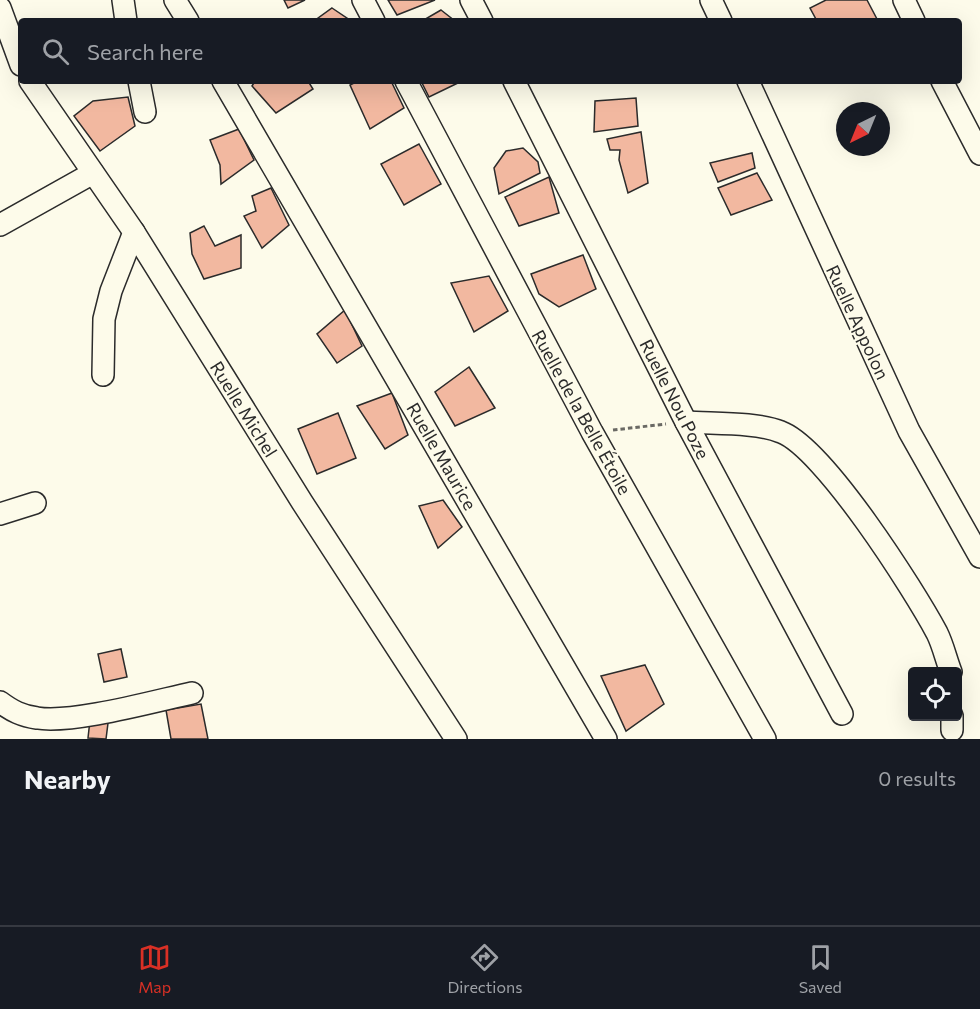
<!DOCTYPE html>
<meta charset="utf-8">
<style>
body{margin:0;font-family:Commissioner,sans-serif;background:#20242c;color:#f1f3f6}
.controls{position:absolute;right:18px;bottom:18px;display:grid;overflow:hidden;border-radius:6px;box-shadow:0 6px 24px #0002}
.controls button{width:54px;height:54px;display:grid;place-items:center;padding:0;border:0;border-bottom:2px solid #363941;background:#171b24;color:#f1f3f6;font:30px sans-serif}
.compass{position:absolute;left:836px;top:102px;width:54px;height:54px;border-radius:50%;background:#171b24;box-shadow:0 6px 24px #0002;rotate:223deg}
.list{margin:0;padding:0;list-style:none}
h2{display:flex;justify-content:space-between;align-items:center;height:78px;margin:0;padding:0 24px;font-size:26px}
h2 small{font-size:20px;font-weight:400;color:#9ea1a6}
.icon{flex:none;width:33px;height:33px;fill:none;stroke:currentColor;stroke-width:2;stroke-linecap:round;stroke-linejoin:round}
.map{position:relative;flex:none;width:980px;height:739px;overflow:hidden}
.search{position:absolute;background:#171b24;box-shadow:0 6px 24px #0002;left:18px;right:18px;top:18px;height:66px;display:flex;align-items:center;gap:15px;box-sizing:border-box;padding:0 21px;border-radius:6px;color:#9ea1a6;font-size:22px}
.sheet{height:186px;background:#171b24}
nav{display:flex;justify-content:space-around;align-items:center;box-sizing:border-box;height:84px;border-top:2px solid #363941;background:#171b24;font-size:16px;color:#9ea1a6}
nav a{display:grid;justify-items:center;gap:3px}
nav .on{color:#d93025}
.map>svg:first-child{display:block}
.building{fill:#f2b8a0;stroke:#2b2b2b;stroke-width:1.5}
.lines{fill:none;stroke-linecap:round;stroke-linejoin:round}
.minor-casing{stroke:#2b2b2b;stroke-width:24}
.path{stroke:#6a6964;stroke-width:3;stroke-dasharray:4.5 3;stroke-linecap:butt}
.minor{stroke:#fdfbea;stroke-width:21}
.labels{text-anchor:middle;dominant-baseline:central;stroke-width:4.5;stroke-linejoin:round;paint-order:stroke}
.street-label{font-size:18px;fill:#2b2b2b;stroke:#fdfbea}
</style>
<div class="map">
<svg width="980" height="739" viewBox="0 0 980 739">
<rect width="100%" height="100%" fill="#fdfbea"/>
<g class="building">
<path d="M284 0H305L288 8Z"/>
<path d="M388 0H435L397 15Z"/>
<path d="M826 0H867L878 21H817L810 8Z"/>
<path d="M332 8 350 20 352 21H314Z"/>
<path d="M441 10 455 21H422Z"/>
<path d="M255 81H308L313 89 276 113 252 86Z"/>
<path d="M358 81H391L404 108 370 129 350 85Z"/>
<path d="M421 81H462L429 97Z"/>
<path d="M128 97 135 126 100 151 74 116 93 101Z"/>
<path d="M636 98 638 126 594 132 595 101Z"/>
<path d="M239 129 254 160 221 184 220 165 210 140Z"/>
<path d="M641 132 648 183 628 193 619 160 620 150H610L607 139Z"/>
<path d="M419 144 441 184 404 205 381 164Z"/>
<path d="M523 148 538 162 540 173 499 194 494 168 506 151Z"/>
<path d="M752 153 755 168 718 182 710 163Z"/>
<path d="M757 173 772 200 731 215 718 188Z"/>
<path d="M549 177 559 213 519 226 505 197Z"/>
<path d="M271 188 289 225 262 248 244 216 256 211 252 196Z"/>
<path d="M204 226 215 246 241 235V268L204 279 192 254 190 233Z"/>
<path d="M583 255 596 289 559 307 539 294 531 274Z"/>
<path d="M489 276 508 311 474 332 451 283Z"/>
<path d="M345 310 362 346 337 363 317 334Z"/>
<path d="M469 367 495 408 455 426 435 392Z"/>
<path d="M392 393 408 435 385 449 357 406Z"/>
<path d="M338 413 356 458 317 474 298 429Z"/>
<path d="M443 500 462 527 438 548 419 506Z"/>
<path d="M121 649 127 677 104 682 98 654Z"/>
<path d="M645 665 664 704 626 731 601 676Z"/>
<path d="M201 704 208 739H171L166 710Z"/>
<path d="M90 720 108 723 106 739 88 738Z"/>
</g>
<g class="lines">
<g class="minor-casing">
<g id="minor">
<path d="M123 0 126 21"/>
<path d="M175 0 188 21"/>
<path d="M363 0 374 21"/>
<path d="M471 0 482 21"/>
<path d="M711 0 721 21"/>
<path d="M904 0 914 21"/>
<path d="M0 8 21 65"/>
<path d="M30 81 134 232 302 502 456 739"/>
<path d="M139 81 145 112"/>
<path d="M223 81 606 739"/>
<path d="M406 81 592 432 765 739"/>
<path d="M514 81 686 422 842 714"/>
<path d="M748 81 909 431 980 557"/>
<path d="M942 81 980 154"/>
<path d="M0 225 93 173"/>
<path d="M103 375 104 319 111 291 134 232"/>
<path d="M686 422C714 424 756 422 781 432 824 448 914 590 937 633 943 645 946 659 951 672"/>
<path d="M0 514 35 503"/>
<path d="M0 702C12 711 22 716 37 718 72 724 155 701 192 693"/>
<path d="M952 716V730"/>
</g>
</g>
<path class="path" d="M613 430 666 424"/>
<use href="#minor" class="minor"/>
</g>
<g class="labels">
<g class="street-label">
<text transform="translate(858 322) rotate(65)">Ruelle Appolon</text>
<text transform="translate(675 399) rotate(63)">Ruelle Nou Poze</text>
<text transform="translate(244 409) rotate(58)">Ruelle Michel</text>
<text transform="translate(582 412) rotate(61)">Ruelle de la Belle Étoile</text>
<text transform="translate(442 456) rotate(60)">Ruelle Maurice</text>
</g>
</g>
</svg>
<div class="controls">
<button><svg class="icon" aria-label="locate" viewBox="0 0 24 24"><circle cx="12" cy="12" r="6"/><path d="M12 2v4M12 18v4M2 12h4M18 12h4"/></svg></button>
</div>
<svg class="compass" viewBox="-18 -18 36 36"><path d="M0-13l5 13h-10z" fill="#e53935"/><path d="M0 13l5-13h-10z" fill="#9ea1a6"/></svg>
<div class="search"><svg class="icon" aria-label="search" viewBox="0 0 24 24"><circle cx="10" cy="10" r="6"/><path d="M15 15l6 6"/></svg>Search here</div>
</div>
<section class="sheet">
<h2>Nearby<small>0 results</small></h2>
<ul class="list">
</ul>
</section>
<nav>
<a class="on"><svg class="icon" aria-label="map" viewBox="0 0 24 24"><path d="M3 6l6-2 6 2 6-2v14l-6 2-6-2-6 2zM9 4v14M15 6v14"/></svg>Map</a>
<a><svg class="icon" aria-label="directions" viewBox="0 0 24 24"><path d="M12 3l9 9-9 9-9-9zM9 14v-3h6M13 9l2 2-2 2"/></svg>Directions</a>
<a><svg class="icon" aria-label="saved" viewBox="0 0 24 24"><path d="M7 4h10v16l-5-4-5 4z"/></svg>Saved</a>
</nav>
